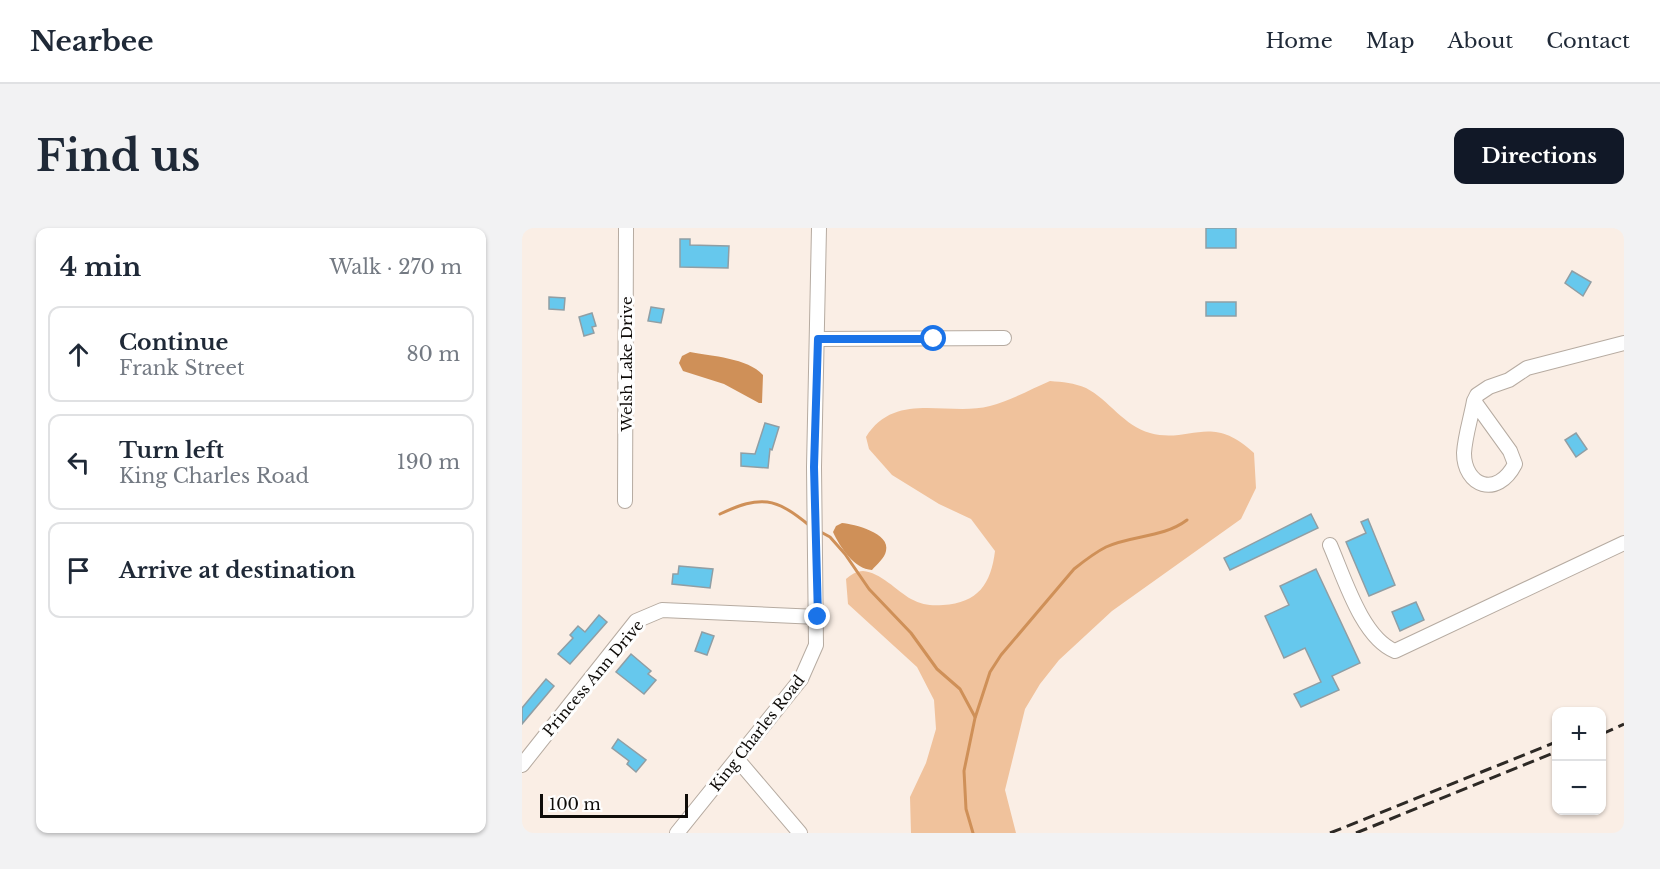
<!DOCTYPE html>
<meta charset="utf-8">
<style>
body{margin:0;font-family:"Libre Baskerville",serif;background:#f2f2f3;color:#1f2937}
.controls{position:absolute;right:18px;bottom:18px;display:grid;overflow:hidden;border-radius:12px;box-shadow:0 2px 4px #0004}
.controls button{width:54px;height:54px;display:grid;place-items:center;padding:0;border:0;border-bottom:2px solid #e0e1e3;background:#fff;color:#1f2937;font:30px sans-serif}
.scale{position:absolute;left:18px;bottom:15px;width:148px;box-sizing:border-box;padding-left:6px;border:3px solid #0f0c09;border-top:0;font-size:16px;line-height:21px;white-space:nowrap;color:#0f0c09;-webkit-text-stroke:4px #fefefe;paint-order:stroke}
.stop{position:absolute;width:18px;height:18px;margin:-14px;border:4px solid #1a73e8;border-radius:50%;background:#fff}
.stop.end{background:#1a73e8;border-color:#fff;box-shadow:0 2px 6px #0008}
.list{margin:0;padding:0;list-style:none}
h2{display:flex;justify-content:space-between;align-items:center;height:78px;margin:0;padding:0 24px;font-size:26px}
h2 small{font-size:20px;font-weight:400;color:#747a83}
.list li{display:grid;grid-template-columns:39px 1fr auto;gap:18px;align-items:center;box-sizing:border-box;height:96px;margin:0 12px 12px;padding:0 12px;border:2px solid #e0e1e3;border-radius:12px}
.list b{display:block;font-size:22px;white-space:nowrap}
.list p{margin:0;font-size:20px;white-space:nowrap;color:#747a83}
.list em{font-size:20px;font-style:normal;color:#747a83}
.icon{flex:none;width:33px;height:33px;fill:none;stroke:currentColor;stroke-width:2;stroke-linecap:round;stroke-linejoin:round}
.map{position:relative;flex:none;width:1102px;height:605px;overflow:hidden;border-radius:12px}
header{display:flex;align-items:center;gap:36px;box-sizing:border-box;height:84px;padding:0 30px;background:#fff;border-bottom:2px solid #e0e1e3}
header strong{font-size:28px}
nav{display:flex;gap:33px;margin-inline-start:auto;font-size:21px}
.intro{display:flex;align-items:center;justify-content:space-between;box-sizing:border-box;height:144px;padding:0 36px}
h1{margin:0;font-size:42px}
.button{padding:15px 27px;border-radius:12px;background:#111827;color:#fff;font-size:21px;font-weight:700}
main{display:flex;gap:36px;padding:0 36px}
aside{flex:1;background:#fff;border-radius:12px;box-shadow:0 2px 4px #0004}
.map>svg:first-child{display:block}
.green{fill:#f0c29c}
.water{fill:#cf9058}
.lines{fill:none;stroke-linecap:round;stroke-linejoin:round}
.stream{stroke:#cf9058;stroke-width:3}
.building{fill:#66c8ed;stroke:#909ea4;stroke-width:1.5}
.minor-casing{stroke:#b6aba1;stroke-width:16}
.minor{stroke:#fff;stroke-width:14}
.rail{stroke:#2d2925;stroke-width:3;stroke-dasharray:12 6;stroke-linecap:butt}
.route{stroke:#1a73e8;stroke-width:8}
.labels{text-anchor:middle;dominant-baseline:central;stroke-width:6;stroke-linejoin:round;paint-order:stroke}
.street-label{font-size:15px;fill:#0f0c09;stroke:#fefefe}
</style>
<header>
<strong>Nearbee</strong>
<nav><a>Home</a><a>Map</a><a>About</a><a>Contact</a></nav>
</header>
<div class="intro"><h1>Find us</h1><a class="button">Directions</a></div>
<main>
<aside>
<h2>4 min<small>Walk · 270 m</small></h2>
<ul class="list">
<li><svg class="icon" aria-label="ahead" viewBox="0 0 24 24"><path d="M12 20V5M6 11l6-6 6 6"/></svg><div><b>Continue</b><p>Frank Street</p></div><em>80 m</em></li>
<li><svg class="icon" aria-label="left" viewBox="0 0 24 24"><path d="M17 20v-9H6M10 6l-5 5 5 5"/></svg><div><b>Turn left</b><p>King Charles Road</p></div><em>190 m</em></li>
<li><svg class="icon" aria-label="arrive" viewBox="0 0 24 24"><path d="M6 21V4h12l-3 4 3 4H6"/></svg><div><b>Arrive at destination</b></div></li>
</ul>
</aside>
<div class="map">
<svg width="1102" height="605" viewBox="0 0 1102 605">
<rect width="100%" height="100%" fill="#faeee5"/>
<path class="green" d="M528 153C541 154 552 155 564 160 587 172 602 198 628 205 668 216 689 184 732 225L734 260 719 291 590 383 537 432 518 456 503 481 483 562 494 605H389L388 569 404 535 414 501 412 472 395 439 326 376 324 351C329 347 334 343 341 343 358 344 375 363 389 371 400 377 410 378 421 377 456 375 469 356 473 323L449 291 417 276 370 247 347 221 344 209C373 162 426 189 468 178 488 173 509 161 528 153Z"/>
<g class="water">
<path d="M168 124C189 128 226 130 241 147L240 175H237L202 156 161 143 157 135 160 128Z"/>
<path d="M320 295C332 296 369 305 364 323 363 330 354 337 350 342 332 341 318 319 311 304L314 298Z"/>
</g>
<g class="lines">
<g class="stream">
<path d="M198 286C239 267 253 269 288 298"/>
<path d="M297 303 308 309 323 326 347 361 389 405 415 441 438 461 453 489"/>
<path d="M451 605 444 581 442 543 453 490 468 444 479 427 552 341C562 333 572 325 584 319 610 307 641 310 665 292"/>
</g>
</g>
<g class="building">
<rect x="684" y="0" width="30" height="20"/>
<path d="M158 11H168V17L207 18 206 40 158 39Z"/>
<path d="M1050 43 1069 54 1061 68 1043 55Z"/>
<path d="M27 69 43 70 42 82 27 81Z"/>
<rect x="684" y="74" width="30" height="14"/>
<path d="M129 79 142 81 139 95 126 93Z"/>
<path d="M70 85 74 98 70 99 72 105 62 108 57 89Z"/>
<path d="M243 195 257 199 250 222 248 221 246 240 219 238V225L233 226Z"/>
<path d="M1054 205 1065 221 1054 229 1043 212Z"/>
<path d="M789 286 796 300 708 342 702 330Z"/>
<path d="M846 291 873 357 847 368 824 314 844 305 839 294Z"/>
<path d="M157 338 191 341 188 360 150 356 151 346H156Z"/>
<path d="M794 341 838 435 810 448 817 462 779 479 772 466 799 454 783 420 762 430 743 388 767 377 758 358Z"/>
<path d="M894 374 902 392 878 403 870 384Z"/>
<path d="M77 387 85 394 48 436 36 426 51 410 48 407 56 398 63 404Z"/>
<path d="M180 404 192 408 185 427 173 423Z"/>
<path d="M109 426 129 443 126 446 134 452 122 466 94 444Z"/>
<path d="M24 451 32 458 0 496V480Z"/>
<path d="M96 511 124 532 114 544 105 536 107 533 90 520Z"/>
</g>
<g class="lines">
<g class="minor-casing">
<g id="minor">
<path d="M296 111 482 110"/>
<path d="M952 173 988 223 993 236C975 271 942 258 942 225 943 208 949 190 952 173L955 167 967 159 987 152 1005 140 1102 115"/>
<path d="M103 273 104 0"/>
<path d="M808 317C822 349 840 410 873 423L1102 315"/>
<path d="M215 531 278 605"/>
<path d="M0 537 114 393 140 382 296 389"/>
<path d="M155 605 279 451 294 417 292 239 297 0"/>
</g>
</g>
<use href="#minor" class="minor"/>
<g class="rail">
<path d="M1080 506 1102 496"/>
<path d="M808 605 1034 514"/>
<path d="M834 605 1034 524"/>
</g>
</g>
<g class="lines">
<path class="route" d="M296 389 292 239 296 111H412"/>
</g>
<g class="labels">
<g class="street-label">
<text transform="translate(104 136) rotate(-90)">Welsh Lake Drive</text>
<text transform="translate(71 450) rotate(-50)">Princess Ann Drive</text>
<text transform="translate(235 505) rotate(-52)">King Charles Road</text>
</g>
</g>
</svg>
<div class="controls">
<button>+</button>
<button>−</button>
</div>
<div class="scale">100 m</div>
<div class="stop" style="left:412px;top:111px"></div>
<div class="stop end" style="left:296px;top:389px"></div>
</div>
</main>
